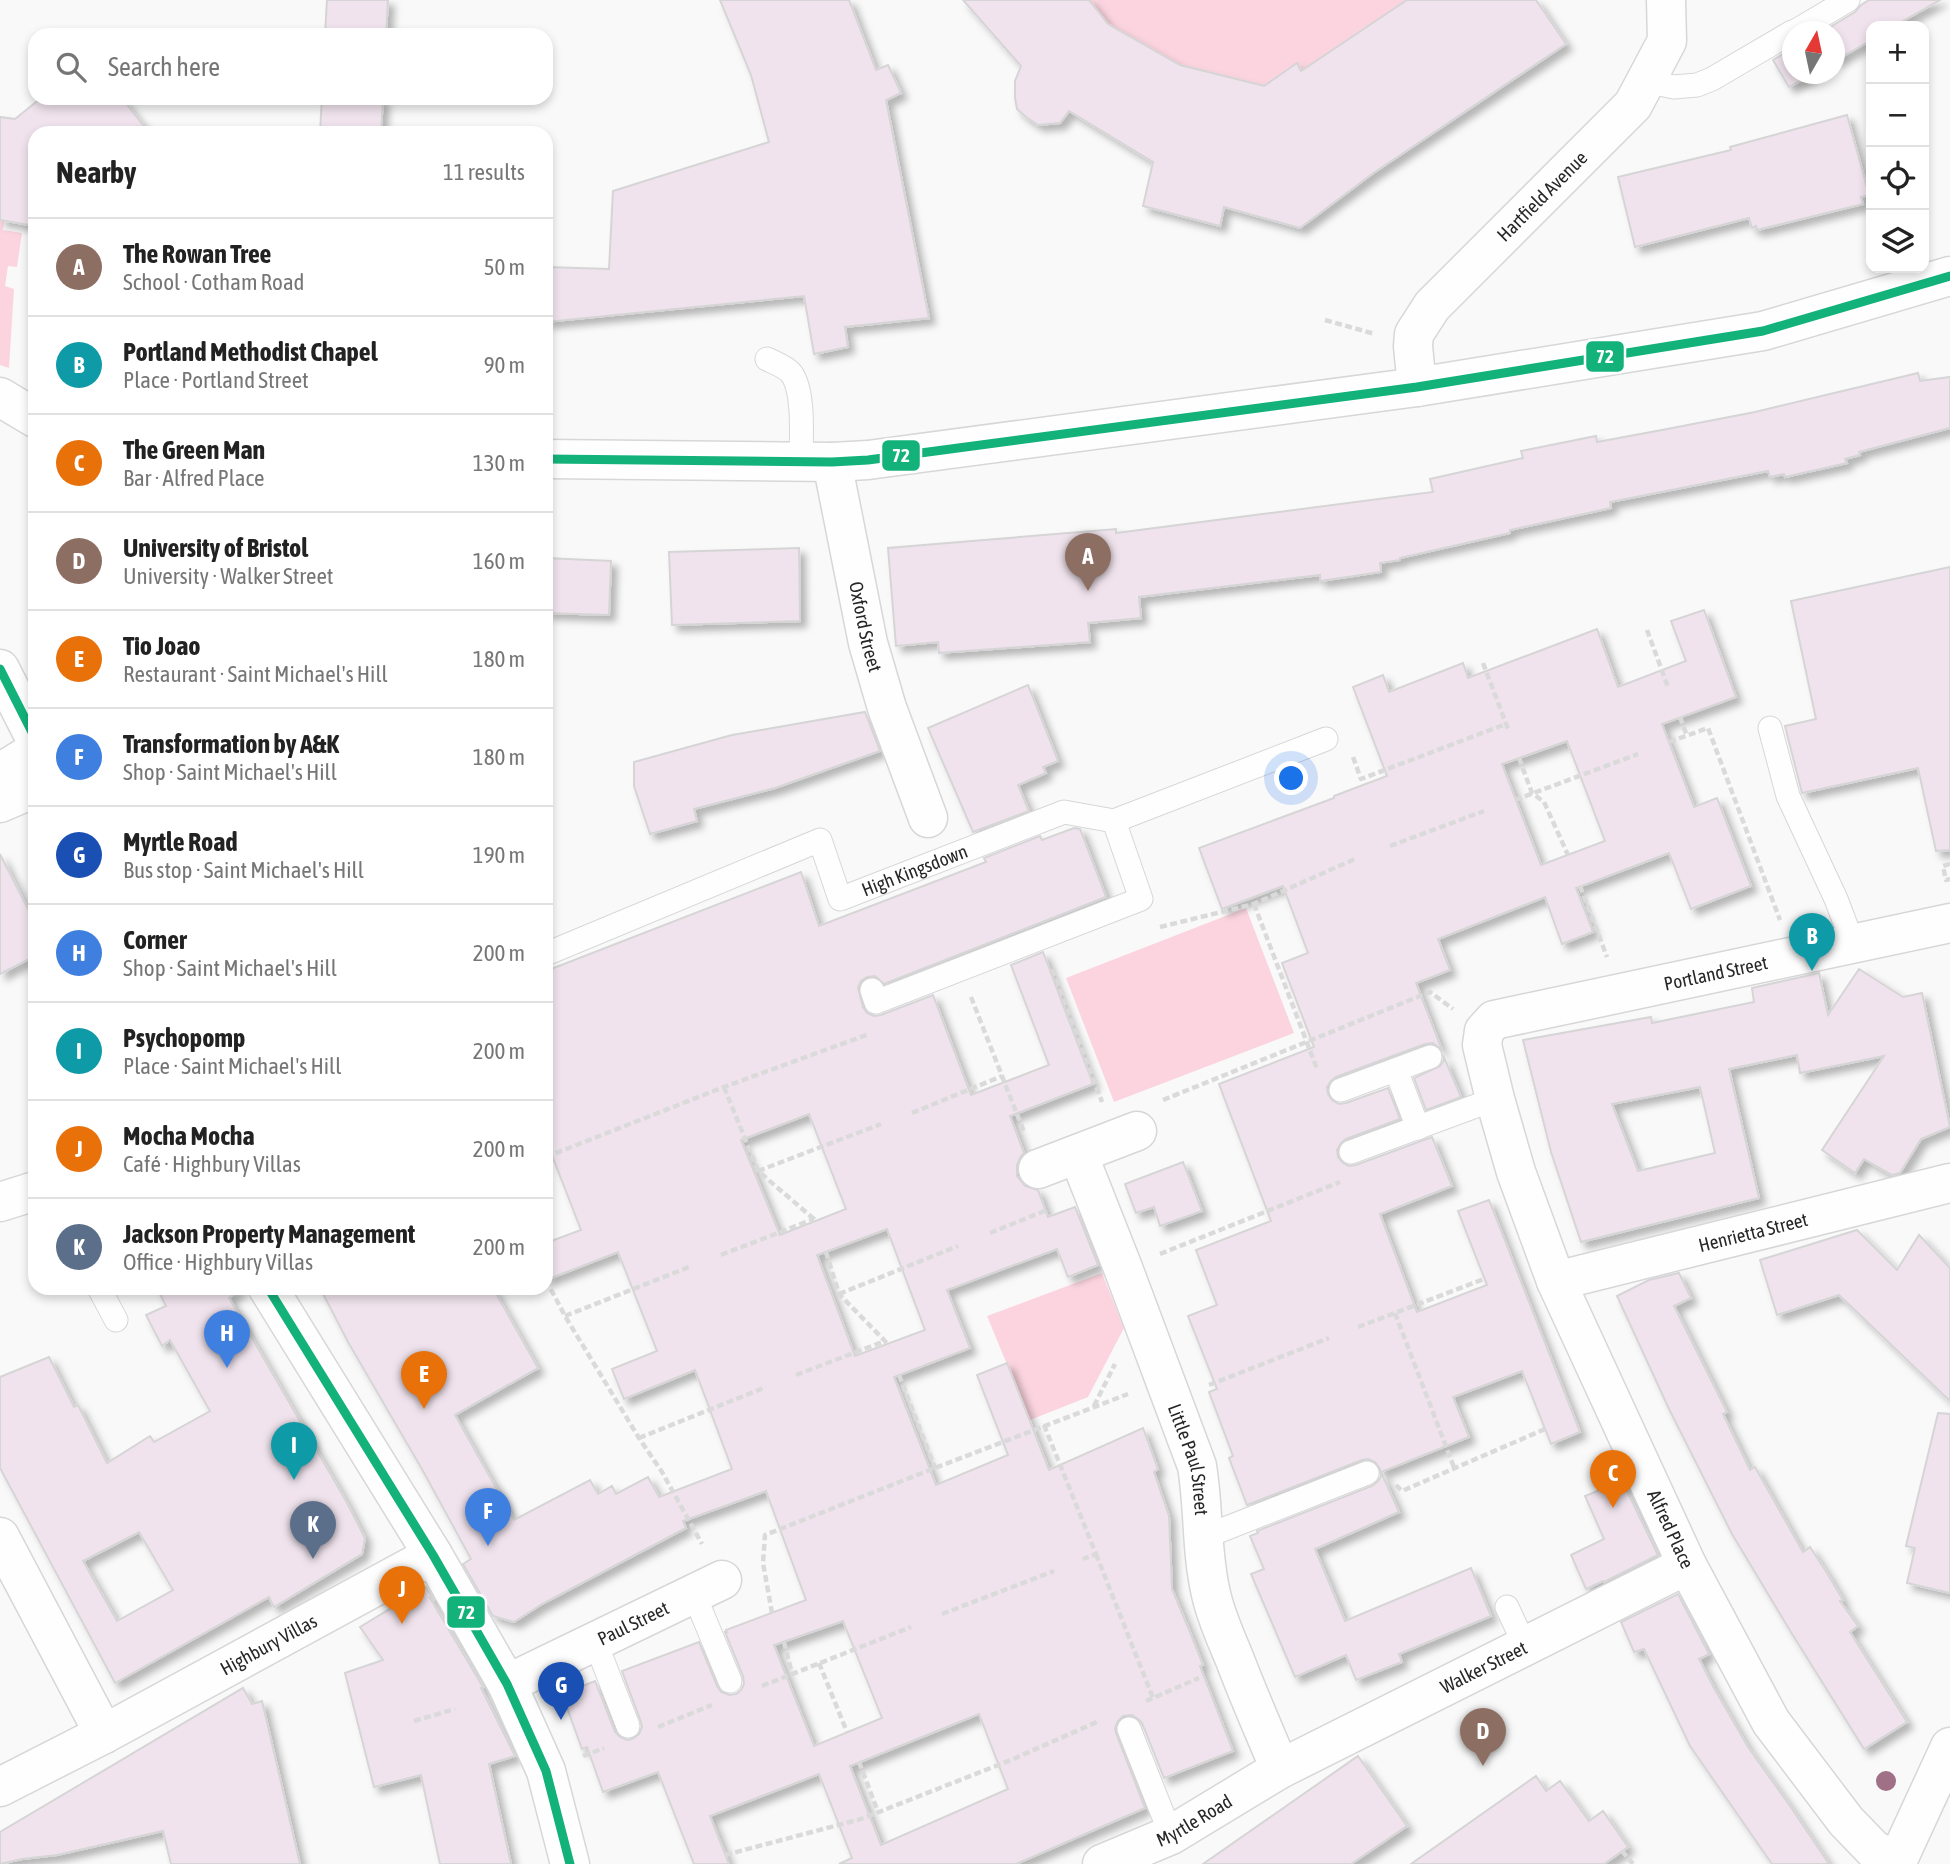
<!DOCTYPE html>
<meta charset="utf-8">
<style>
body{margin:0;font-family:"Asap Condensed",sans-serif;background:#f2f2f2;color:#222}
.controls{position:absolute;right:21px;top:21px;display:grid;overflow:hidden;border-radius:14px;box-shadow:0 4px 10px #0003}
.controls button{width:63px;height:63px;display:grid;place-items:center;padding:0;border:0;border-bottom:2px solid #e0e0e0;background:#fff;color:#222;font:35px sans-serif}
.compass{position:absolute;left:1782px;top:21px;width:63px;height:63px;border-radius:50%;background:#fff;box-shadow:0 4px 10px #0003;rotate:9deg}
.you{position:absolute;left:1292px;top:779px;width:24px;height:24px;margin:-18px;border:5px solid #fff;border-radius:50%;background:#1a73e8;box-shadow:0 0 0 10px #1a73e833}
.badge{display:grid;place-items:center;width:46px;height:46px;border-radius:50%;background:#db2777;color:#fff;font-size:23px;font-weight:700}
.pin{position:absolute;translate:-50% -58px;filter:drop-shadow(0 2px 4px #0008)}
.pin::after{content:'';position:absolute;top:37px;width:24px;height:21px;background:inherit;clip-path:polygon(0 0,100% 0,50% 100%)}
.list{margin:0;padding:0;list-style:none}
h2{display:flex;justify-content:space-between;align-items:center;height:91px;margin:0;padding:0 28px;font-size:30px}
h2 small{font-size:23px;font-weight:400;color:#767676}
.list li{display:grid;grid-template-columns:46px 1fr auto;gap:21px;align-items:center;box-sizing:border-box;height:98px;padding:0 28px;border-top:2px solid #e0e0e0}
.list b{display:block;font-size:26px;white-space:nowrap}
.list p{margin:0;font-size:23px;white-space:nowrap;color:#767676}
.list em{font-size:23px;font-style:normal;color:#767676}
.icon{flex:none;width:38px;height:38px;fill:none;stroke:currentColor;stroke-width:2;stroke-linecap:round;stroke-linejoin:round}
.map{position:relative;flex:none;width:1950px;height:1864px;overflow:hidden}
.search{position:absolute;background:#fff;box-shadow:0 4px 10px #0003;left:28px;top:28px;width:525px;height:77px;display:flex;align-items:center;gap:18px;box-sizing:border-box;padding:0 24px;border-radius:21px;color:#767676;font-size:26px}
.panel{position:absolute;background:#fff;box-shadow:0 4px 10px #0003;left:28px;top:126px;width:525px;height:1169px;border-radius:21px}
.map>svg:first-child{display:block}
.green{fill:#fbd4df}
.building{fill:#f0e3ed;stroke:#d6d5d6;stroke-width:2;fill-rule:evenodd;filter:url(#shadow)}
.lines{fill:none;stroke-linecap:round;stroke-linejoin:round}
.lane-casing{stroke:#d7d6d8;stroke-width:25}
.street-casing{stroke:#d7d6d8;stroke-width:41}
.secondary-casing{stroke:#d7d6d8;stroke-width:41}
.path{stroke:#dbdadb;stroke-width:4.5;stroke-dasharray:7 3.5;stroke-linecap:butt}
.lane{stroke:#fefefe;stroke-width:23}
.street{stroke:#fefefe;stroke-width:38}
.secondary{stroke:#fefefe;stroke-width:38}
.bus-1-casing{stroke:#fff;stroke-width:14}
.bus-1{stroke:#13b27b;stroke-width:9}
.tree{fill:#a07087}
.labels{text-anchor:middle;dominant-baseline:central;stroke-width:5;stroke-linejoin:round;paint-order:stroke}
.street-label{font-size:19px;fill:#282728;stroke:#fff}
.line-badge{stroke:#fff;stroke-width:2.5}
.badge-label{font-size:19px;text-anchor:middle;font-weight:bold;fill:#fff}
</style>
<div class="map">
<svg width="1950" height="1864" viewBox="0 0 1950 1864">
<defs>
<filter id="shadow"><feDropShadow dx="6" dy="6" stdDeviation="3.5" flood-color="#0004"/></filter>
</defs>
<rect width="100%" height="100%" fill="#faf9fa"/>
<g class="green">
<path d="M1089 0H1407L1301 71 1297 64 1264 86 1180 65 1108 24Z"/>
<path d="M0 220 4 221 3 230 22 233 17 267 8 266 5 286 14 289 9 368 0 365Z"/>
<path d="M1246 908 1294 1033 1114 1102 1066 978Z"/>
<path d="M1102 1273 1124 1328 1088 1397 1030 1420 987 1316Z"/>
</g>
<g class="building">
<path d="M327 0H388L386 35H325Z"/>
<path d="M720 0H849L876 70 888 65 901 93 886 100 929 318 845 327 848 347 814 354 804 296 546 322V267L609 269 613 191 769 142 751 75Z"/>
<path d="M963 0H1089L1108 24 1180 65 1264 86 1297 63 1301 71 1407 0H1536L1566 44 1372 174 1300 228 1224 207 1220 226 1143 206 1153 162 1069 111 1060 123 1038 125 1026 117 1017 109 1015 98V81L1021 66Z"/>
<path d="M1869 0H1940L1894 26H1871V40L1835 61V32H1822L1855 12 1861 5Z"/>
<path d="M1793 48V74H1813L1789 87 1773 60Z"/>
<path d="M41 98H122L149 133H35V226L0 220V117L15 119Z"/>
<path d="M322 98H383L381 133H320Z"/>
<path d="M1847 115 1869 195 1861 197 1863 204 1757 230 1756 226 1752 228 1749 218 1635 247 1618 177 1731 150 1730 147Z"/>
<path d="M1918 373 1920 381 1950 377V428L1859 452 1860 455 1845 459 1847 463 1785 477 1784 474 1770 477 1768 471 1610 502 1611 508 1510 530V533L1400 558V560L1380 563 1381 572 1320 581V575L1139 597 1141 618 1088 623 1090 642 939 653 938 642 896 646 888 548 1116 529V533L1433 492 1430 479 1523 458 1521 451 1596 436 1597 442 1662 430 1755 412Z"/>
<path d="M799 548 800 621 672 625 669 552Z"/>
<path d="M546 558 611 561 609 615 546 613Z"/>
<path d="M1950 567V850L1936 851 1918 768 1802 793 1785 726 1816 719 1791 601Z"/>
<path d="M1704 610 1736 697 1662 724 1694 807 1717 798 1751 886 1691 909 1669 853 1576 888 1593 932 1562 944 1545 897 1438 939 1450 970 1416 983 1442 1050 1433 1043 1425 1044 1336 1077 1331 1081 1327 1087 1328 1094 1332 1100 1339 1104 1346 1103 1388 1088 1400 1119 1346 1139 1341 1143 1337 1150 1338 1157 1343 1163 1349 1166 1356 1165 1432 1137 1452 1186 1380 1214 1417 1312 1487 1285 1458 1211 1489 1200 1580 1432 1551 1444 1522 1371 1453 1397 1469 1437 1381 1472 1399 1512 1315 1549 1345 1621 1471 1568 1491 1616 1399 1654 1402 1662 1356 1680 1346 1655 1295 1677 1251 1574 1264 1569 1250 1536 1258 1533 1257 1531 1372 1486 1378 1481 1381 1476 1380 1469 1375 1462 1368 1459 1362 1460 1247 1505 1229 1458 1233 1456 1209 1392 1217 1389 1188 1316 1217 1305 1196 1250 1271 1221 1219 1084 1314 1047 1282 963 1308 953 1283 886 1222 909 1199 848 1334 798V796L1387 776 1353 687 1383 675 1389 692 1463 663 1468 678 1597 629 1618 687 1686 661 1671 621ZM1567 741 1605 841 1541 865 1502 764Z"/>
<path d="M1028 685 1058 761 1043 767 1046 773 1018 785 1029 811 973 832 928 728Z"/>
<path d="M865 712 880 751 775 788 694 809 697 821 650 834 634 786V762L732 735Z"/>
<path d="M1074 828 1080 829 1106 897 884 984 875 976 867 977 861 981 858 988 863 1007 867 1013 874 1016 881 1015 933 995 971 1095 1049 1065 1011 965 1043 952 1093 1084 1010 1116 1024 1153 1021 1156 1017 1165V1176L1025 1186 1038 1190 1048 1217 1075 1207 1098 1265 1068 1277 1057 1249 947 1290 970 1348 894 1377 936 1485 1008 1455 977 1375 1007 1363 1049 1470 1143 1428 1158 1469 1154 1472 1169 1516 1172 1589 1192 1637 1203 1665 1200 1666 1233 1751 1164 1778 1142 1723 1138 1719 1132 1715 1123 1716 1118 1721 1115 1728 1116 1733 1145 1808 1016 1864H839L852 1858 819 1774 710 1816 729 1864H694L658 1772 603 1792 587 1747 582 1749 562 1694 595 1681 615 1732 620 1737 627 1740 632 1739 639 1734 642 1727 641 1722 622 1671 699 1642 717 1686 721 1692 729 1695 736 1694 741 1690 744 1684 743 1676 725 1632H727L726 1630 806 1600 766 1491 683 1521 686 1528 542 1604 514 1622 493 1616 463 1564 471 1559 423 1471 348 1342 320 1288H493L538 1368 455 1415 514 1520 590 1480 598 1494 612 1486 616 1494 648 1477 659 1497 732 1469 695 1370 624 1399 612 1369 657 1351 618 1252 546 1280V1243L581 1230 546 1140V971L801 872 819 926 986 862 984 858 1040 836 1042 840ZM809 1114 846 1209 780 1235 741 1140ZM887 1229 925 1330 855 1356 817 1255ZM843 1621 882 1718 814 1746 774 1645ZM979 1714 1008 1789 881 1845 850 1766Z"/>
<path d="M0 854 35 923V956L0 974Z"/>
<path d="M1859 969 1903 997 1922 993 1950 1127 1921 1139 1900 1173 1892 1175 1864 1159 1855 1173 1822 1150 1884 1056 1800 1073 1797 1055 1729 1069 1759 1198 1581 1242 1551 1152 1523 1040 1651 1017 1652 1023 1754 1002 1752 988 1819 973 1828 1015ZM1700 1087 1715 1153 1638 1171 1612 1104Z"/>
<path d="M1443 1055 1461 1097 1426 1110 1414 1078 1440 1066 1444 1060Z"/>
<path d="M1183 1162 1202 1211 1160 1226 1154 1207 1136 1213 1125 1184Z"/>
<path d="M1857 1230 1897 1270 1919 1235 1950 1268V1401L1839 1295 1777 1315 1760 1260Z"/>
<path d="M1679 1273 1691 1298 1674 1306 1727 1412 1723 1414 1750 1470 1755 1467 1803 1552 1810 1547 1827 1573 1843 1600 1840 1601 1858 1626 1850 1632 1907 1722 1864 1749 1789 1629 1732 1534 1669 1409 1617 1296 1649 1280Z"/>
<path d="M157 1288H241L229 1298 346 1501 365 1538 362 1554 274 1607 269 1597 115 1683 0 1468V1377L49 1357 74 1407 78 1405 107 1463 150 1436 154 1442 210 1411 170 1340 162 1346 146 1315 166 1306ZM139 1532 173 1590 117 1621 83 1561Z"/>
<path d="M1938 1413 1950 1414V1593L1907 1583 1915 1548 1906 1546Z"/>
<path d="M1622 1481 1658 1555 1604 1582 1603 1581 1586 1589 1571 1555 1604 1539 1585 1496Z"/>
<path d="M426 1587 433 1599 430 1598 483 1687 481 1688 515 1756 489 1764 511 1864H440L421 1775 374 1787 345 1673 383 1660 360 1627Z"/>
<path d="M1678 1594 1709 1654 1699 1659 1714 1688 1748 1747 1790 1806 1829 1864H1772L1690 1746 1644 1649 1634 1652 1621 1622Z"/>
<path d="M243 1688 252 1704 262 1701 300 1864H171L163 1831 57 1855 22 1859 0 1864V1832Z"/>
<path d="M1358 1756 1407 1826 1351 1864H1203Z"/>
<path d="M1536 1776 1546 1791 1560 1781 1589 1821 1603 1811 1628 1847 1604 1864H1411Z"/>
</g>
<g class="lines">
<g class="lane-casing">
<g id="lane">
<path d="M1794 32 1848 0"/>
<path d="M1645 81 1674 87 1697 85 1712 79 1792 32"/>
<path d="M767 359C775 363 786 367 791 373 805 391 801 440 801 462"/>
<path d="M1770 728 1788 796 1836 899 1853 944"/>
<path id="s1" d="M546 954 820 840 840 899 1064 812 1114 821 1326 739"/>
<path d="M872 990 876 1002 1141 899 1114 821"/>
<path d="M1396 1070 1418 1128"/>
<path d="M1341 1090 1430 1057"/>
<path d="M1351 1152 1495 1099"/>
<path d="M99 1288 116 1320"/>
<path d="M1204 1537 1367 1473"/>
<path d="M694 1594 730 1681"/>
<path d="M1507 1607 1525 1646"/>
<path d="M595 1641 628 1726"/>
<path d="M1129 1729 1171 1835"/>
</g>
</g>
<g class="street-casing">
<g id="street">
<path id="s2" d="M1417 387 1413 346 1414 334 1432 306 1633 105 1667 41 1666 0"/>
<path id="s3" d="M832 462 868 643 887 708 928 818"/>
<path id="s4" d="M1078 1154 1123 1268 1197 1466C1204 1508 1201 1552 1211 1594 1216 1617 1226 1638 1235 1660 1249 1697 1265 1733 1280 1769"/>
<path d="M1038 1169 1137 1131"/>
<path d="M0 1202 35 1191"/>
<path id="s5" d="M1556 1281 1950 1183"/>
<path d="M0 1537 104 1734"/>
<path id="s6" d="M507 1684 722 1580"/>
<path id="s7" d="M0 1787 104 1734 433 1555"/>
<path id="s8" d="M1897 1863 1873 1849 1846 1821 1771 1722 1687 1565 1556 1281 1516 1172 1495 1099 1482 1045 1484 1031 1494 1020 1950 923"/>
<path id="s9" d="M1102 1864 1171 1835 1280 1769 1687 1565"/>
</g>
</g>
<g class="secondary-casing">
<g id="secondary">
<path d="M0 397 35 418"/>
<path d="M546 459 832 462 868 460 1417 387 1763 331 1950 276"/>
<path d="M0 669 35 738"/>
<path d="M0 773 35 751"/>
<path d="M0 803 35 788"/>
<path d="M268 1288 433 1555 507 1684 546 1771 570 1864"/>
<path d="M1896 1864 1950 1747"/>
</g>
</g>
<g class="path">
<path d="M1325 320 1375 334"/>
<path d="M1647 630 1668 687"/>
<path d="M1483 663 1508 729"/>
<path d="M1680 717 1687 736"/>
<path d="M1669 742 1708 728 1780 920"/>
<path d="M1353 757 1361 779 1506 724"/>
<path d="M1519 758 1532 793 1544 802 1568 855"/>
<path d="M1515 800 1638 754"/>
<path d="M1390 846 1484 811"/>
<path d="M1950 864 1943 866 1946 880 1950 879"/>
<path d="M1580 886 1607 957"/>
<path d="M1254 904 1317 1069"/>
<path d="M1160 927 1254 904 1357 858"/>
<path d="M1053 969 1102 1102"/>
<path d="M971 997 1024 1132"/>
<path d="M724 1087 758 1171 814 1219 815 1222"/>
<path d="M1163 1100 1430 992 1453 1009"/>
<path d="M912 1113 1002 1076"/>
<path d="M546 1157 724 1087 869 1034"/>
<path d="M758 1171 881 1124"/>
<path d="M990 1233 1047 1210"/>
<path d="M826 1252 839 1294 885 1341 887 1344"/>
<path d="M1160 1254 1340 1182"/>
<path d="M721 1255 814 1219"/>
<path d="M546 1280 565 1316 639 1438 662 1472 702 1544"/>
<path d="M839 1294 958 1246"/>
<path d="M1395 1313 1455 1470"/>
<path d="M565 1316 689 1267"/>
<path d="M1358 1327 1484 1279"/>
<path d="M796 1375 885 1341"/>
<path d="M899 1375 935 1468"/>
<path d="M1209 1385 1329 1338"/>
<path d="M1094 1406 1115 1364"/>
<path d="M1044 1425 1096 1554 1083 1559"/>
<path d="M639 1438 766 1387"/>
<path d="M1396 1485 1402 1491 1545 1429"/>
<path d="M1096 1554 1153 1698"/>
<path d="M772 1613 763 1563 765 1535 935 1468 1128 1394"/>
<path d="M942 1614 1054 1571"/>
<path d="M784 1642 792 1674"/>
<path d="M819 1663 847 1732"/>
<path d="M762 1686 911 1627"/>
<path d="M1146 1701 1199 1678"/>
<path d="M414 1721 455 1709"/>
<path d="M658 1727 712 1705"/>
<path d="M583 1756 604 1748"/>
<path d="M859 1762 878 1812"/>
<path d="M1622 1851 1633 1864"/>
<path d="M725 1855 861 1819 1011 1760 1099 1721"/>
</g>
<use href="#lane" class="lane"/>
<use href="#street" class="street"/>
<use href="#secondary" class="secondary"/>
<g class="bus-1-casing">
<g id="bus-1">
<path d="M546 459 832 462 868 460 1417 387 1763 331 1950 276"/>
<path d="M0 669 35 738"/>
<path d="M268 1288 433 1555 507 1684 546 1771 570 1864"/>
</g>
</g>
<use href="#bus-1" class="bus-1"/>
</g>
<circle class="tree" cx="1886" cy="1781" r="10"/>
<g class="labels">
<g class="street-label">
<text stroke="none"><textPath href="#s2" startOffset="242">Hartfield Avenue</textPath></text>
<text stroke="none"><textPath href="#s3" startOffset="168">Oxford Street</textPath></text>
<text stroke="none"><textPath href="#s1" startOffset="439">High Kingsdown</textPath></text>
<text stroke="none"><textPath href="#s8" startOffset="1185">Portland Street</textPath></text>
<text stroke="none"><textPath href="#s5" startOffset="203">Henrietta Street</textPath></text>
<text stroke="none"><textPath href="#s4" startOffset="326">Little Paul Street</textPath></text>
<text transform="translate(1671 1529) rotate(65)">Alfred Place</text>
<text stroke="none"><textPath href="#s6" startOffset="140">Paul Street</textPath></text>
<text stroke="none"><textPath href="#s7" startOffset="304">Highbury Villas</textPath></text>
<text stroke="none"><textPath href="#s9" startOffset="430">Walker Street</textPath></text>
<text stroke="none"><textPath href="#s9" startOffset="102">Myrtle Road</textPath></text>
</g>
</g>
<g class="line-badge">
<rect x="1585" y="340" width="40" height="33" rx="7" fill="#13b27b"/>
<rect x="881" y="439" width="40" height="33" rx="7" fill="#13b27b"/>
<rect x="446" y="1595" width="40" height="34" rx="7" fill="#13b27b"/>
</g>
<g class="badge-label">
<text x="1605" y="363">72</text>
<text x="901" y="462">72</text>
<text x="466" y="1619">72</text>
</g>
</svg>
<div class="controls">
<button>+</button>
<button>−</button>
<button><svg class="icon" aria-label="locate" viewBox="0 0 24 24"><circle cx="12" cy="12" r="6"/><path d="M12 2v4M12 18v4M2 12h4M18 12h4"/></svg></button>
<button><svg class="icon" aria-label="layers" viewBox="0 0 24 24"><path d="M12 4l9 5-9 5-9-5zM3 14l9 5 9-5"/></svg></button>
</div>
<svg class="compass" viewBox="-18 -18 36 36"><path d="M0-13l5 13h-10z" fill="#e53935"/><path d="M0 13l5-13h-10z" fill="#767676"/></svg>
<div class="you"></div>
<div class="pin badge" style="left:1088px;top:591px;background:#8d6e63">A</div>
<div class="pin badge" style="left:1812px;top:971px;background:#0f9aa8">B</div>
<div class="pin badge" style="left:1613px;top:1508px;background:#e8710a">C</div>
<div class="pin badge" style="left:1483px;top:1766px;background:#8d6e63">D</div>
<div class="pin badge" style="left:424px;top:1409px;background:#e8710a">E</div>
<div class="pin badge" style="left:488px;top:1546px;background:#3f7fe0">F</div>
<div class="pin badge" style="left:561px;top:1720px;background:#1a4fb4">G</div>
<div class="pin badge" style="left:227px;top:1368px;background:#3f7fe0">H</div>
<div class="pin badge" style="left:294px;top:1480px;background:#0f9aa8">I</div>
<div class="pin badge" style="left:402px;top:1624px;background:#e8710a">J</div>
<div class="pin badge" style="left:313px;top:1559px;background:#5c6f8a">K</div>
<div class="search"><svg class="icon" aria-label="search" viewBox="0 0 24 24"><circle cx="10" cy="10" r="6"/><path d="M15 15l6 6"/></svg>Search here</div>
<section class="panel">
<h2>Nearby<small>11 results</small></h2>
<ul class="list">
<li><span class="badge" style="background:#8d6e63">A</span><div><b>The Rowan Tree</b><p>School · Cotham Road</p></div><em>50 m</em></li>
<li><span class="badge" style="background:#0f9aa8">B</span><div><b>Portland Methodist Chapel</b><p>Place · Portland Street</p></div><em>90 m</em></li>
<li><span class="badge" style="background:#e8710a">C</span><div><b>The Green Man</b><p>Bar · Alfred Place</p></div><em>130 m</em></li>
<li><span class="badge" style="background:#8d6e63">D</span><div><b>University of Bristol</b><p>University · Walker Street</p></div><em>160 m</em></li>
<li><span class="badge" style="background:#e8710a">E</span><div><b>Tio Joao</b><p>Restaurant · Saint Michael's Hill</p></div><em>180 m</em></li>
<li><span class="badge" style="background:#3f7fe0">F</span><div><b>Transformation by A&amp;K</b><p>Shop · Saint Michael's Hill</p></div><em>180 m</em></li>
<li><span class="badge" style="background:#1a4fb4">G</span><div><b>Myrtle Road</b><p>Bus stop · Saint Michael's Hill</p></div><em>190 m</em></li>
<li><span class="badge" style="background:#3f7fe0">H</span><div><b>Corner</b><p>Shop · Saint Michael's Hill</p></div><em>200 m</em></li>
<li><span class="badge" style="background:#0f9aa8">I</span><div><b>Psychopomp</b><p>Place · Saint Michael's Hill</p></div><em>200 m</em></li>
<li><span class="badge" style="background:#e8710a">J</span><div><b>Mocha Mocha</b><p>Café · Highbury Villas</p></div><em>200 m</em></li>
<li><span class="badge" style="background:#5c6f8a">K</span><div><b>Jackson Property Management</b><p>Office · Highbury Villas</p></div><em>200 m</em></li>
</ul>
</section>
</div>
